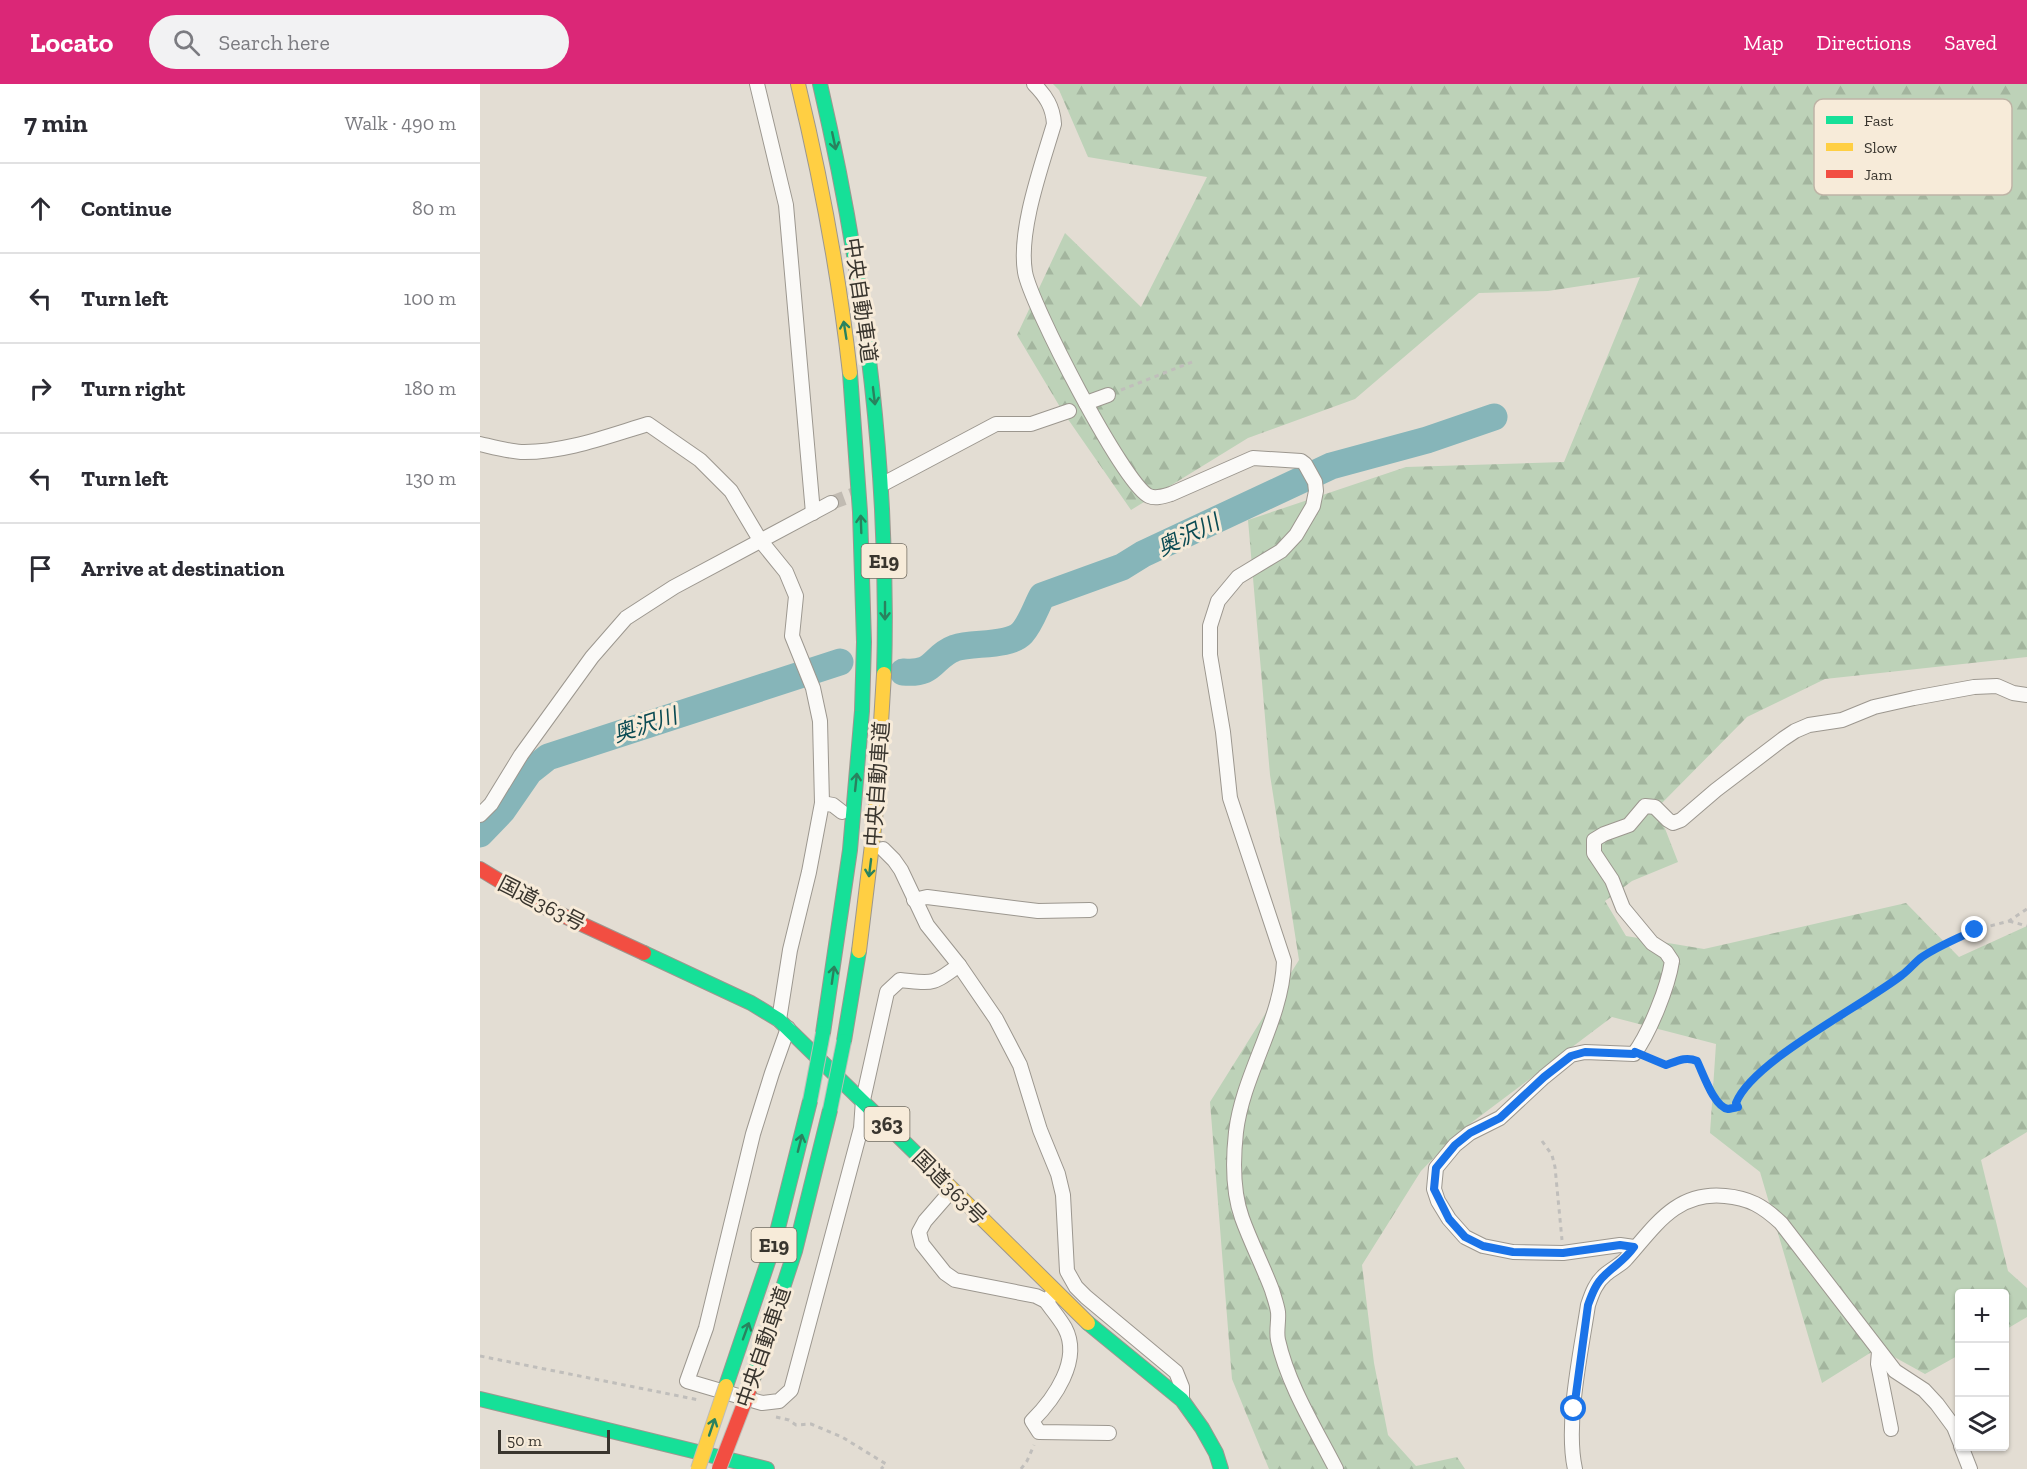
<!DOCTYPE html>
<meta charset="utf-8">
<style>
body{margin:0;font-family:"Zilla Slab","Noto Sans JP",serif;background:#f2f2f3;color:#2b2b33}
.controls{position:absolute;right:18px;bottom:18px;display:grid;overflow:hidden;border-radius:6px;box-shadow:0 2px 4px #0004}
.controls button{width:54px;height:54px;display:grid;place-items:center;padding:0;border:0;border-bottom:2px solid #e1e1e2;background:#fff;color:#2b2b33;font:30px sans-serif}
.scale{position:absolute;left:18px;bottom:15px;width:112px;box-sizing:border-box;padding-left:6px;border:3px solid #39352e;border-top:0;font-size:16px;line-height:21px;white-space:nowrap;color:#39352e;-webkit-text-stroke:4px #f7ebd9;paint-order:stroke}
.stop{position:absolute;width:18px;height:18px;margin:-14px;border:4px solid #1a73e8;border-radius:50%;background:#fff}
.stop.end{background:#1a73e8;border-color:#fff;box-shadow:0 2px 6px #0008}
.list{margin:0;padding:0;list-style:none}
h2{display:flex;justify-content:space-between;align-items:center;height:78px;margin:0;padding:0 24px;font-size:26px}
h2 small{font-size:20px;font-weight:400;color:#7c7c81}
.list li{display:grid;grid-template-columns:39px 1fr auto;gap:18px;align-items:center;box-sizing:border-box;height:90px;padding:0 24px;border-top:2px solid #e1e1e2}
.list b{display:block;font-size:22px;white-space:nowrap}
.list em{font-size:20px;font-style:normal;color:#7c7c81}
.icon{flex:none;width:33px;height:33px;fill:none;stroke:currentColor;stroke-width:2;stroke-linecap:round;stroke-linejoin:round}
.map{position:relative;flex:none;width:1547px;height:1385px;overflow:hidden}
header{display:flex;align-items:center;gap:36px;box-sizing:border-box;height:84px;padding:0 30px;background:#db2777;color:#fff}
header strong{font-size:28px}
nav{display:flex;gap:33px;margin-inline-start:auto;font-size:21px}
.search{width:420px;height:54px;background:#f2f2f3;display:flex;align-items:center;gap:15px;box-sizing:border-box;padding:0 21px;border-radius:33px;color:#7c7c81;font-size:22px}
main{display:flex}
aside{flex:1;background:#fff}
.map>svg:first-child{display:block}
.forest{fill:url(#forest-firs)}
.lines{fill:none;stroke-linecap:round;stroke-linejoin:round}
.river{stroke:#86b5b9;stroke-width:27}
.street-tunnel{stroke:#c1bbb2;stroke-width:14;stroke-dasharray:14 7;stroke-linecap:butt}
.street-casing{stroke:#9c978f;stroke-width:16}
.fast-casing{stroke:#9c978f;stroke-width:16}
.slow-casing{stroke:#9c978f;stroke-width:16}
.jam-casing{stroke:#9c978f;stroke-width:16}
.path{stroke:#c0bebb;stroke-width:3;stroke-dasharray:4.5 4.5;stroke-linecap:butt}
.street{stroke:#fbfaf8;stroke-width:14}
.fast{stroke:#16e098;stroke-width:14}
.slow{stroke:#ffcf43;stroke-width:14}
.jam{stroke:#f24e42;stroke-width:14}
.fast-bridge-casing{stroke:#bebcb6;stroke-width:16;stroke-linecap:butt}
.slow-bridge-casing{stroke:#bebcb6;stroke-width:16;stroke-linecap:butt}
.jam-bridge-casing{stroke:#bebcb6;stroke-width:16;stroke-linecap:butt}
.fast-bridge{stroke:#16e098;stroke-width:14}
.slow-bridge{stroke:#ffcf43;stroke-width:14}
.jam-bridge{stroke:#f24e42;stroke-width:14}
.oneway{stroke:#29825e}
.route{stroke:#1a73e8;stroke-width:8}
.labels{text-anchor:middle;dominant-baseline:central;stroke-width:6;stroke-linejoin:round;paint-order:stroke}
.shield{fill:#f7ebd9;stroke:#726c61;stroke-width:1.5}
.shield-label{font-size:20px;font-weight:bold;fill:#39352e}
.street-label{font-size:21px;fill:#39352e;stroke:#f7ebd9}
.water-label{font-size:22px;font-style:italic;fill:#0b4b53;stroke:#f7ebd9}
.key{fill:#f7ebd9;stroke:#beb4a6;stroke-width:1.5}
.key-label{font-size:16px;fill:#39352e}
</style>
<header>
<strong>Locato</strong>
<div class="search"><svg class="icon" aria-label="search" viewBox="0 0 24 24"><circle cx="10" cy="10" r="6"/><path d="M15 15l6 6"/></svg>Search here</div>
<nav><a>Map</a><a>Directions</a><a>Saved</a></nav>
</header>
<main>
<aside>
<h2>7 min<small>Walk · 490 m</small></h2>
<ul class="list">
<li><svg class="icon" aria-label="ahead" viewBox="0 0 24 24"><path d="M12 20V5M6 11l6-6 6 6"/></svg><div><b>Continue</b></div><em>80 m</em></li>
<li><svg class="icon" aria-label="left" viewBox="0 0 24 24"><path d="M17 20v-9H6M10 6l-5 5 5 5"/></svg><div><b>Turn left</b></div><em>100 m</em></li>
<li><svg class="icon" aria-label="right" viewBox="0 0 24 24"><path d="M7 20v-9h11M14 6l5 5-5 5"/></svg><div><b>Turn right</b></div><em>180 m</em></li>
<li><svg class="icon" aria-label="left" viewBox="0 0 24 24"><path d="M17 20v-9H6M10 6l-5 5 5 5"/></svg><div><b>Turn left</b></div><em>130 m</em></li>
<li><svg class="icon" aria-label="arrive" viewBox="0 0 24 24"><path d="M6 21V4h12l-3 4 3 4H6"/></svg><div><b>Arrive at destination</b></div></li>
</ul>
</aside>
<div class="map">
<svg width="1547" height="1385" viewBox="0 0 1547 1385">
<defs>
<pattern id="forest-firs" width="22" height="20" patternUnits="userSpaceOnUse" patternTransform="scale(1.5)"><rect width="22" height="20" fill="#bdd2b8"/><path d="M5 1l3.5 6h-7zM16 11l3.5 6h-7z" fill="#a3b59e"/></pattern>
</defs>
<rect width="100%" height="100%" fill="#e3ddd3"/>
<path class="forest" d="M573 0H1547V573L1345 595 1267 633 1177 724 1198 778 1152 797 1125 817 1146 852 1224 865 1426 819 1479 873 1547 842V1048L1501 1076 1528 1187 1547 1204V1233L1525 1246 1524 1210H1480L1479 1271 1445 1290 1398 1264 1342 1299 1280 1088 1230 1049 1236 960 1132 933 979 1048 941 1087 882 1181 894 1279 908 1351 936 1382 977 1373 985 1385H789L752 1295 730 1018 819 876 790 691 768 436 926 383 1084 378 1160 193 1068 207 999 209 875 315 768 354 651 426 583 328 537 251 585 149 661 223 727 93 608 73 579 6Z"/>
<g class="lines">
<g class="river">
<path d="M423 588C456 591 451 573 475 564 493 558 529 563 542 549 551 539 556 523 562 512L642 483 663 470 851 382 947 356 1014 333"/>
<path d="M0 750 22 727 49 688 68 673 360 578"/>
</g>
<path class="street-tunnel" d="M351 419 383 407"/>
<g class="street-casing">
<g id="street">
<path d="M277 0 306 121 333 429"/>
<path d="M554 0C566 12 573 23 574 40 562 81 538 146 545 188 550 219 644 401 669 412 676 415 684 412 691 410L773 374 821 377 825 380 835 398 836 407 833 422 816 451 801 467 758 493 738 517 730 542V571L743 648 750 714 804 877C802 937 763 989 756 1048 753 1075 753 1109 762 1134 771 1159 783 1182 792 1206 794 1213 797 1221 798 1228 799 1237 796 1247 798 1256 808 1301 835 1344 856 1385"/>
<path d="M606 319 628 311"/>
<path d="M0 360C13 363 28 367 41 368 84 369 128 352 168 340L220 376 251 407 280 456 306 488 316 512 312 552 333 604 340 637 342 719 329 788 310 866 299 936"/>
<path d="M403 400 516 340H551L589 327"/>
<path d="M342 719 353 721 362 728"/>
<path d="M0 731 11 720 41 671 112 573 146 534 194 503 351 419"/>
<path d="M403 765 414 776 421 786 447 841 479 881 516 935 540 981 560 1046 578 1090 583 1111 587 1187 596 1203 606 1213 696 1288 702 1303V1314"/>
<path d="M434 816 447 813 558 827 610 826"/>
<path d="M308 944 292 989 273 1050 226 1244 207 1297 282 1319 299 1317 311 1306 381 1044 383 1016 407 908 420 896C452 899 452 902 479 881"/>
<path d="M472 1106 445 1137 439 1148 442 1160 465 1189 475 1196 556 1212 566 1217 571 1212"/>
<path d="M1154 1163 1140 1161 1083 1169 1033 1168 1003 1162 985 1153 969 1135 958 1117 954 1105 956 1084 975 1061 990 1049 1020 1034 1064 993 1091 971 1105 968 1154 970C1170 948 1188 903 1192 877L1186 868 1172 859 1143 824 1132 796 1114 769V756L1124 750 1149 741 1165 722 1175 723 1188 736 1193 739 1201 736 1236 706 1303 655 1315 647 1329 641 1362 636 1394 623 1434 614 1494 603 1517 602 1533 609 1547 611"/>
<path d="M566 1217C572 1226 580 1235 585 1244 602 1276 574 1315 552 1337L559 1348 629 1349"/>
<path d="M1399 1267 1398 1280 1411 1345"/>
<path d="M1481 1362 1490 1385"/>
<path d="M1095 1385C1085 1340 1101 1268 1108 1221 1112 1209 1116 1198 1126 1190 1132 1185 1140 1181 1145 1176 1174 1144 1195 1107 1245 1112 1269 1114 1283 1122 1301 1139L1415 1287 1444 1306 1457 1320 1474 1343 1480 1358"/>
</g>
</g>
<g class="fast-casing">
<g id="fast">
<path d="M340 0C385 194 410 391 404 590"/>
<path d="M164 869 271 919 299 936 457 1090"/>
<path d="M343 949 370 766 382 627 384 558 380 428 370 289"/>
<path d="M364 957 379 867"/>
<path d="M608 1239 702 1316 722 1344 736 1369 741 1385"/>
<path d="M246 1302 294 1160 330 1017"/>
<path d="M269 1307 315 1167 350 1026"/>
<path d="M0 1315 287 1385"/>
</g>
</g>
<g class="slow-casing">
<g id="slow">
<path d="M318 0C341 95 359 191 370 289"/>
<path d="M379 867 395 736 404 590"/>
<path d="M457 1090 608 1239"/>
</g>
</g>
<g class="jam-casing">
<path id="jam" d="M0 785 56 819 164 869"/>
</g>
<g class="path">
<path d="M641 306 712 278"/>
<path d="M1529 837 1547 842"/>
<path d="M1167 974 1186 981 1204 974 1217 977C1222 989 1234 1024 1248 1025 1249 1025 1257 1023 1258 1023L1256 1019 1259 1012 1277 990 1320 958 1422 892 1441 873 1495 846 1529 837 1547 825"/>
<path d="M1062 1057 1072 1071 1075 1083 1082 1156"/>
<path d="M0 1272 219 1316"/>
<path d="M296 1333 309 1336 316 1341 331 1340 362 1353 406 1380 401 1385"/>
<path d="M541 1385 547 1377 554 1361"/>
</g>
<use href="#street" class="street"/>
<use href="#fast" class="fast"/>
<use href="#slow" class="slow"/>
<use href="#jam" class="jam"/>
<g class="fast-bridge-casing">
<g id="fast-bridge">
<path d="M330 1017 343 949"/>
<path d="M350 1026 364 957"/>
</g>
</g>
<g class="slow-bridge-casing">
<path id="slow-bridge" d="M218 1385 246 1302"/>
</g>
<g class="jam-bridge-casing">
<path id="jam-bridge" d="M239 1385 269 1307"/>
</g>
<use href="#fast-bridge" class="fast-bridge"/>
<use href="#slow-bridge" class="slow-bridge"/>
<use href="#jam-bridge" class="jam-bridge"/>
</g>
<defs><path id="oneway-shaft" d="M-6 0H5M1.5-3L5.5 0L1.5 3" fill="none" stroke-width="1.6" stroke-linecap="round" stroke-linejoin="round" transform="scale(1.5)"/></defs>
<g class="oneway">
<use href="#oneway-shaft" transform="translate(354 57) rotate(78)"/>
<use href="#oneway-shaft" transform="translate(365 246) rotate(-99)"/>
<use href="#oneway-shaft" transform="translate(394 312) rotate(83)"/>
<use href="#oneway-shaft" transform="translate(381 440) rotate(-92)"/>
<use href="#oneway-shaft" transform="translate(405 527) rotate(90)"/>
<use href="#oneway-shaft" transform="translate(376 698) rotate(-84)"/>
<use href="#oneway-shaft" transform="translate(390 784) rotate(97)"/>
<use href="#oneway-shaft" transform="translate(353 891) rotate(-82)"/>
<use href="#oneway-shaft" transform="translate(320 1059) rotate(-76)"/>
<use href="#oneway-shaft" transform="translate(266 1247) rotate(-70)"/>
<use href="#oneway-shaft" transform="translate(232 1343) rotate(-71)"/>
</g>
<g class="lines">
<path class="route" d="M1094 1325 1108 1221C1112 1210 1116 1199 1125 1191 1136 1180 1144 1177 1154 1163L1140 1161 1083 1169 1033 1168 1003 1162 985 1153 969 1135 954 1105 956 1084 975 1061 990 1049 1020 1034 1064 993 1091 972 1105 968 1154 970 1155 968 1186 981C1197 977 1206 972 1217 977 1223 989 1234 1023 1248 1025 1250 1025 1257 1023 1258 1023L1256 1019C1272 977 1384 921 1422 891 1429 886 1435 878 1442 873 1458 862 1478 854 1495 846"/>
</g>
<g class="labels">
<g class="shield">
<rect x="381.5" y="460" width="45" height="34" rx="4.5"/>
<rect x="384.5" y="1023" width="45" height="34" rx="4.5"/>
<rect x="271.5" y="1144" width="45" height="34" rx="4.5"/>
</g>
<g class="shield-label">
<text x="404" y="477">E19</text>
<text x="407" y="1040">363</text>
<text x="294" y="1161">E19</text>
</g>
<g class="street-label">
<text transform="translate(381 216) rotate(82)">中央自動車道</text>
<text transform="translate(397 700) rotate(-86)">中央自動車道</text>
<text transform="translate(62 819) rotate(27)">国道363号</text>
<text transform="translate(470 1103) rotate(45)">国道363号</text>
<text transform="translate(283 1263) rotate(-71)">中央自動車道</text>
</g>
<g class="water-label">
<text transform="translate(708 451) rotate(-26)">奥沢川</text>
<text transform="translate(165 641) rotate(-18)">奥沢川</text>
</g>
</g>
<rect x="1334" y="15" width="198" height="96" rx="9" class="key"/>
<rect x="1346" y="32" width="27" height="8" fill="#16e098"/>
<rect x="1346" y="59" width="27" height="8" fill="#ffcf43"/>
<rect x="1346" y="86" width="27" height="8" fill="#f24e42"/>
<g class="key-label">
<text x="1384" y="42">Fast</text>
<text x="1384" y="69">Slow</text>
<text x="1384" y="96">Jam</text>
</g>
</svg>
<div class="controls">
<button>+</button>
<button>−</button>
<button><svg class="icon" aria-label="layers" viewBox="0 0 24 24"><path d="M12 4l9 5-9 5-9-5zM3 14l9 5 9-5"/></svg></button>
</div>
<div class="scale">50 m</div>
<div class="stop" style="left:1094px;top:1325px"></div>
<div class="stop end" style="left:1495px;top:846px"></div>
</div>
</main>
